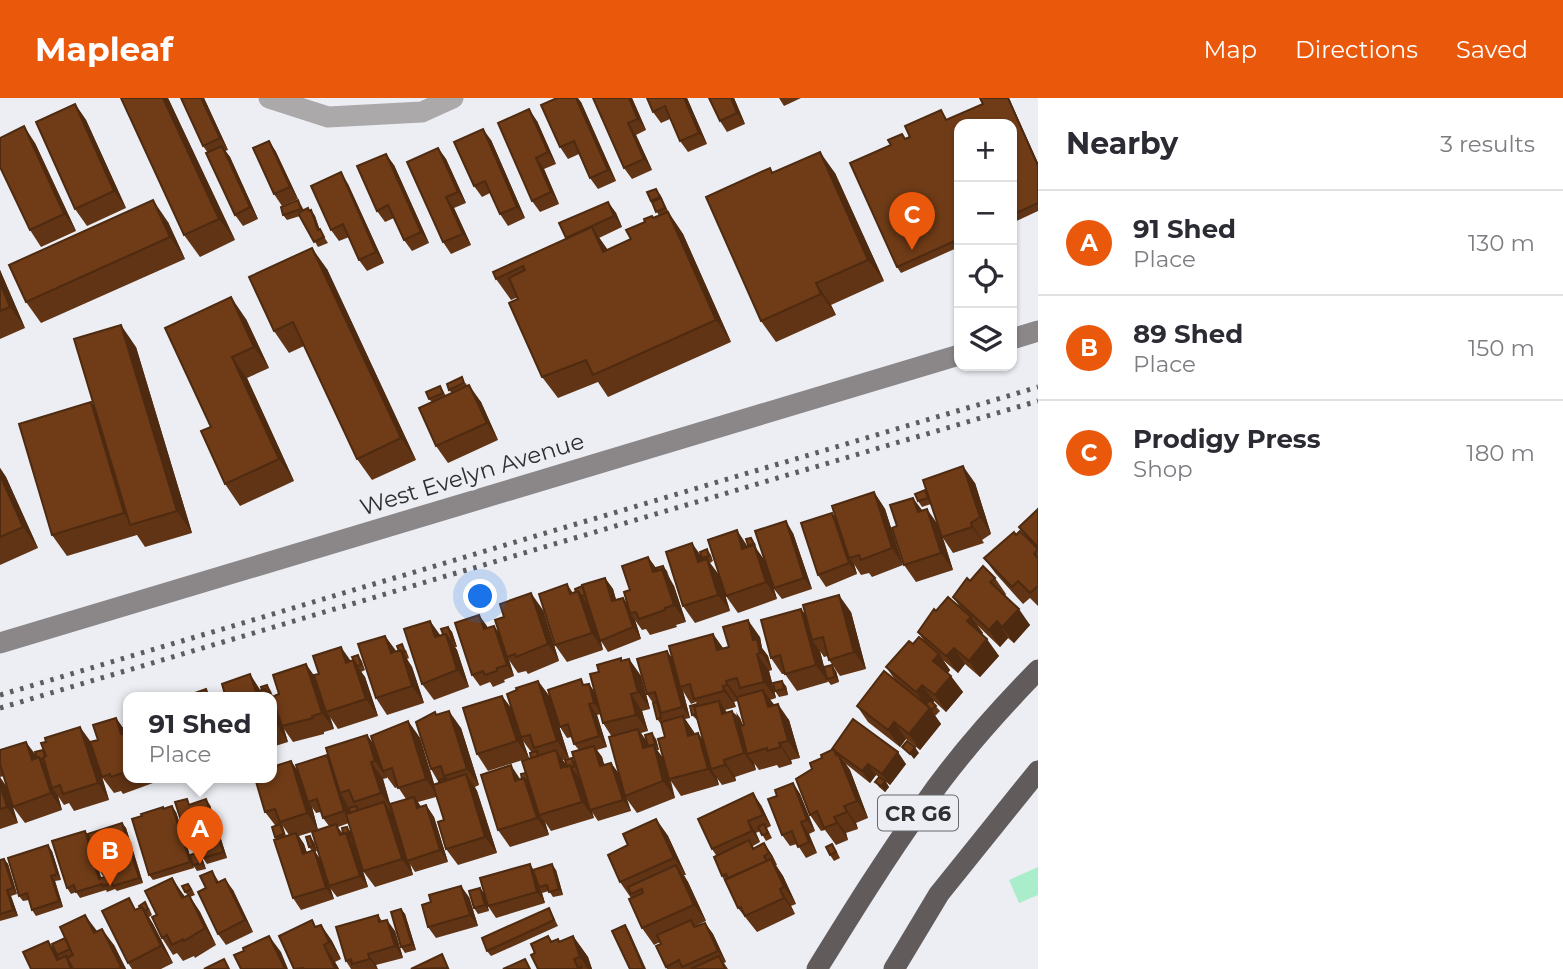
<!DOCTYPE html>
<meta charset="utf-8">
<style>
body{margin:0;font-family:Montserrat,sans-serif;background:#f2f2f3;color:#2b2b33}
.controls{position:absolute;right:21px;top:21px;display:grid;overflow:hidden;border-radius:14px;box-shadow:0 2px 5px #0004}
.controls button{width:63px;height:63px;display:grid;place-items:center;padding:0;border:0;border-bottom:2px solid #e1e1e2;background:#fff;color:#2b2b33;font:35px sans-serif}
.you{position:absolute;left:481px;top:499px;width:24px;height:24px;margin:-18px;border:5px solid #fff;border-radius:50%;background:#1a73e8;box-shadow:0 0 0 10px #1a73e833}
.badge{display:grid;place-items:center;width:46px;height:46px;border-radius:50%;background:#ea580c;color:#fff;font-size:23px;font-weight:700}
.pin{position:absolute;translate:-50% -58px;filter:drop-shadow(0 2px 4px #0008)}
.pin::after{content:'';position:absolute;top:37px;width:24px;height:21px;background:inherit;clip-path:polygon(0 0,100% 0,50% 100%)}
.popup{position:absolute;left:123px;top:594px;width:154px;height:91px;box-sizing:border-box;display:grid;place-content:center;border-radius:14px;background:#fff;filter:drop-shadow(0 2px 5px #0005);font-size:23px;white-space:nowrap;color:#7c7c81}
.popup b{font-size:26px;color:#2b2b33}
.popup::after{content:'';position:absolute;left:50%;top:100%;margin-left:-14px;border:14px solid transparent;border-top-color:#fff}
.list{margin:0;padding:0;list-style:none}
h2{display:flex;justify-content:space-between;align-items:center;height:91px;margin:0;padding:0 28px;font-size:30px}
h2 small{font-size:23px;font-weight:400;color:#7c7c81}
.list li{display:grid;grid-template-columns:46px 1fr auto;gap:21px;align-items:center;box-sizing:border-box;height:105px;padding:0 28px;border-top:2px solid #e1e1e2}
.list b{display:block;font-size:26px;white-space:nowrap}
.list p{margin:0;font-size:23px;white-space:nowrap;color:#7c7c81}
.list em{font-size:23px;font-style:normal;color:#7c7c81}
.icon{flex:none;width:38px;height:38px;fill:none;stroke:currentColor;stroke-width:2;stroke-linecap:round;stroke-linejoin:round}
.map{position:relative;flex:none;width:1038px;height:871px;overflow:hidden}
header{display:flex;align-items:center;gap:42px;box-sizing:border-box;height:98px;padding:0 35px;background:#ea580c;color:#fff}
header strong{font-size:33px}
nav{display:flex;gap:38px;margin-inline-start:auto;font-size:24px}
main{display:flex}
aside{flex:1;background:#fff}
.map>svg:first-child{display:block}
.garden{fill:#aaedcb}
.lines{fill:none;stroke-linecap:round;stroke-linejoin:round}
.street{stroke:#aca9aa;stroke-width:21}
.secondary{stroke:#8b8788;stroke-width:21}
.highway{stroke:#615b5c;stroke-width:21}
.rail{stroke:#5d5d60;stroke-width:5;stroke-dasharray:3.5 7;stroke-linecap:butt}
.wall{fill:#603414;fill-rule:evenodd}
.shaded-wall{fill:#4e2a10}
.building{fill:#703c17;stroke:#4e2a10;stroke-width:2}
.labels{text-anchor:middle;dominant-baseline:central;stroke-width:7;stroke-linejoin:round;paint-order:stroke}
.shield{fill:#eceef3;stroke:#68686b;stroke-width:2}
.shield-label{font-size:21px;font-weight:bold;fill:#2f2f31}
.street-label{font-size:23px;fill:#2f2f31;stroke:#eceef3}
</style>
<header>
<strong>Mapleaf</strong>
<nav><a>Map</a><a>Directions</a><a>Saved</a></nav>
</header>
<main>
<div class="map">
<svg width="1038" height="871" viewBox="0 0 1038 871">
<rect width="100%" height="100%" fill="#eceef3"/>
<path class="garden" d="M1038 769V797L1019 805 1009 782Z"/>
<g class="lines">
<path class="street" d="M269 0 328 19 422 14 453 0"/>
<g class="secondary">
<path d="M1012 241 1038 233"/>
<path d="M0 545 959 257"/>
</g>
<g class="highway">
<path d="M817 871C851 816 885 761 923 708 956 660 997 614 1038 572"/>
<path d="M894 871 939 796 1038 673"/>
</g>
<g class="rail">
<path d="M0 597 1038 289"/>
<path d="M0 610 1038 303"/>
</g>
</g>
<g class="wall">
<path d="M168 0 235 142 200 159 184 137Z"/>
<path d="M204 0 228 52 225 53 230 59 258 121 243 128 235 117 208 55 203 48Z"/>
<path d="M593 0H632L646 32 636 37 652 72 632 81 624 70Z"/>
<path d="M687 0 707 46 688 54 680 43 670 21 661 25 653 14Z"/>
<path d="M734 0 745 26 727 34 720 23Z"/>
<path d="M779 0H801L784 8Z"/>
<path d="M980 0H1009L1038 65V113L1012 125V26H959V149L901 175 897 169 906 40 945 18 947 22 983 6Z"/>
<path d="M581 4 616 83 598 91 590 80 579 56 568 61 560 49Z"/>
<path d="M75 6 86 22 126 110 87 128 75 111Z"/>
<path d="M537 23 556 66 544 71 559 106 540 114 532 103Z"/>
<path d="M491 42 525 120 508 128 500 116 490 95 482 99 474 88Z"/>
<path d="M269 43 276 54 298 101 282 108 274 96Z"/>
<path d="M35 45 76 133 41 149 30 132Z"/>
<path d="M438 50 446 61 466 105 454 110 471 147 451 156 443 144Z"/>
<path d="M394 67 429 145 412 153 404 142 394 120 385 124 377 113Z"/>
<path d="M770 70 773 75H835L884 183 831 207 836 217 776 244 761 223Z"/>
<path d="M348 86 384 165 367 173 359 162 349 139 339 143 331 132Z"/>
<path d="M647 94 660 96 669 115 683 136 731 244 608 299 598 284 558 300 542 279 518 199 511 202 496 181 566 141 608 104 616 115 622 129 599 140 608 152 631 141 654 120 659 118Z"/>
<path d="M298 102 304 112H311L315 118 319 131 328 145 318 149 300 118 287 122 283 117Z"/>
<path d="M168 124 185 161 41 225 26 204Z"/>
<path d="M327 171 416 362 372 382 357 361 304 248 289 255 274 233Z"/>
<path d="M0 172 25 230 0 241Z"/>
<path d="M246 221 269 270 247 280 294 383 240 408 225 386 211 329 165 230Z"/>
<path d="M136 249 192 435 145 449 137 437 67 458 52 437 95 309Z"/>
<path d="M466 285 467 288 481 304 498 342 448 365 436 348 432 304 429 301 440 288 446 298 452 295 449 292Z"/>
<path d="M0 370 6 379 38 450 0 467Z"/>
<path d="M975 385 991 436 982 442 984 445 953 455 943 440 953 472 916 484 904 467 897 428 938 426 931 406 922 409 918 403 928 396Z"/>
<path d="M874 394 885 411 903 467 872 479 869 475 861 477 854 466 857 476 826 489 818 477 832 415 836 420Z"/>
<path d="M1038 411V508L1030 500 1023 506 996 476 984 460 1016 437 1027 440 1019 429Z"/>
<path d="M793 435 812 491 782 501 774 491 777 501 738 515 726 498 748 449 746 441 755 445 757 452 765 463Z"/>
<path d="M707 451 711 457 713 463 710 465 719 477 730 513 695 525 683 508 702 459Z"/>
<path d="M648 459 656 470 663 468 667 473 670 482 674 488 686 524 676 527 677 529 650 537 646 531 642 532 635 522 641 541 608 554 601 543 603 552 567 564 555 547 567 486 573 495 605 480 613 491 616 502 623 500 627 505 630 492Z"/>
<path d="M995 480 1006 496 1005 498 1030 527 1014 545 1008 540 1000 549 977 527 983 535 982 536 999 558 980 579 965 566 958 575 943 562 950 572 948 575 963 594 946 614 934 603 933 605 940 613 935 618 941 626 920 652 906 641 900 649 868 624 857 608 896 583 886 569 913 546H926L918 534 936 513 960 509 953 499 970 483Z"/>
<path d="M801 511 806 517 851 514 866 571 840 578 829 562 828 558 824 559 820 553 824 569 836 573 839 584 831 587 827 582 828 584 797 593 785 576H782L771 560Z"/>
<path d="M543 512 559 563 528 576 526 573 518 575 509 562 514 578 504 582 505 584 493 589 490 584 480 588 472 577 494 528 499 535Z"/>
<path d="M430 523 440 537 443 536 448 529 452 534 457 549H455L457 552 469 589 434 602 422 586Z"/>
<path d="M713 536 723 550 760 539 762 550 768 558 772 572 769 573 776 600 770 602 789 622 800 660 791 662 792 666 779 670 777 667 759 672 754 665 756 672 735 679 736 683 722 687 717 680 719 687 681 698 671 683 675 700 637 715 626 700 631 713 598 723 592 714 594 720 551 733 545 724 549 737 510 749 498 732 520 681H522L526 675 531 660 532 655 523 643 529 660 488 673 477 656 502 598 512 611 517 592 538 583 550 599 569 660 563 662 567 668 572 660 576 666 579 652 574 646 572 639 567 640 560 629 585 587 589 586 595 594 599 574 629 561 641 578 650 611 642 613 648 633 641 635 647 644 656 641 659 652H657L664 661 665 639 661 626 657 621 653 605 647 596 672 560ZM683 593 691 606 696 604 699 608 692 617 697 622 703 642 698 635 695 636 685 621 690 620ZM738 603 744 627 743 628 740 620 734 615H727L725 612 736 609 734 604ZM601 616 603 625 612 639 619 676 611 665 604 667 602 659 597 652 607 649 597 617Z"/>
<path d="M385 538 396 554 406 552 409 560 407 561 412 569 424 605 387 617 376 600Z"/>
<path d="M358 557 362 563 365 572 361 574 365 579 378 618 338 631 330 619 334 631 324 634V636L293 644 284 631 288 644 272 649V600H226L261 592 267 587 271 593 273 598 314 578 353 562Z"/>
<path d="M786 588 788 597 779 599 775 593Z"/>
<path d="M435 614 437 617 461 630 479 687 475 689 477 693 497 755 458 767 446 751 444 722 436 699 418 704 421 709 426 707 434 719 448 764 415 774 410 766 413 777 375 789 363 773 349 725 338 729 343 736 351 734 368 789 337 799 330 790 334 801 301 812 293 800 275 739V727L265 714 291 663 298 674 329 660 367 637 374 647 408 623 420 640 434 686 439 685 431 671ZM387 679 395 690 398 689 406 701 390 706 383 681 387 680ZM312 709 316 715 321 714 323 720 329 728 318 732ZM283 728 289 737 286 738ZM312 734 321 762 315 754 317 753 314 744 309 749 312 753 307 755 304 746 299 738Z"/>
<path d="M116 620 126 634H128V680H152L153 685 123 696 121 693 114 695 102 679 99 668 109 702 74 713 69 705 64 707 58 698 62 712 25 725 13 709 4 678 0 679V652L37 659 43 652 80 629 91 644 98 642Z"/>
<path d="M832 652 906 666 890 687 886 684 889 689 885 694 879 689 875 684 879 679 876 677 870 685 846 666 850 672 868 720 856 725 858 731 846 735 848 742 836 747 825 732 821 733 810 717 822 660Z"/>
<path d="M0 679 18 725 0 731Z"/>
<path d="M793 685 800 696 815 733 809 736 817 755 806 760 797 746 790 748 782 737 777 698Z"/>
<path d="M191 706 210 707 227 760 207 766 203 760 200 750 193 753 189 747Z"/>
<path d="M761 707 771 728 767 730 772 740 766 743 760 733 756 735 760 744 753 748 754 750 764 745 772 757 777 767H776L783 778 796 806 791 808 795 816 757 834 738 810 722 778 716 757 712 751Z"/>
<path d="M163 709 164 711 176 714 194 770 153 782 149 777 142 718Z"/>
<path d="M656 721 668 738 686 777H684L688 784 706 823 695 828 705 825 713 836 726 864 724 865 728 871H667L666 869 660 844 654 847 642 830 631 800 620 784 628 747Z"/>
<path d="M122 725 126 730 143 785 117 793 115 791 107 794 106 792 80 800 76 794 71 796 67 790 85 733 89 739 101 780 110 777 109 776 103 778 99 772Z"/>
<path d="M836 752 840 760 834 763 830 757Z"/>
<path d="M52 753 61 782 55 783 63 809 36 818 32 812 29 802 23 803 19 798Z"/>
<path d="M198 754 202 760 206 771 197 773 193 767Z"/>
<path d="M4 761 8 766 17 796 11 798 18 818 0 823V762Z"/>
<path d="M530 766 533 772H556L563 797 553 799 549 793 542 795 545 805 496 820 488 808Z"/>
<path d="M212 773 219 784 233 792 253 834 226 847 218 836 206 790Z"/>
<path d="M192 791 195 797 190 799 200 814 216 847 195 860 194 858 183 863 177 855 173 857 162 840 157 817 183 796 185 799 188 798 185 794Z"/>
<path d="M484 795 489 813 478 816 474 810Z"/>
<path d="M469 799 478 828 436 840 428 829 431 804Z"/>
<path d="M149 810 152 817 149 819 153 826 173 865 161 871H132L128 865 137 811Z"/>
<path d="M549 810 558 828 491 858 487 853Z"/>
<path d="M401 811 405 816 416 852 405 855 401 849Z"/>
<path d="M378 817 382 823 395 833 403 860 376 867 378 871H351L346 863Z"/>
<path d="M321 827 332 843 341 861 335 864 339 871H294L317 829Z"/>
<path d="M97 833 114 847 126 871H31L48 843 55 853Z"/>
<path d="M548 838 552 843 558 841 560 843 573 838 588 859 592 871H538Z"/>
</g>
<g class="shaded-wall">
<path d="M163 0H168L235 142 219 121Z"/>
<path d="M201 0H204L228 52 220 40Z"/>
<path d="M576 0H578L581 4 616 83 608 72Z"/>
<path d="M629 0H632L646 32 638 21Z"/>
<path d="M684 0H687L707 46 699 35Z"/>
<path d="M731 0H734L745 26 737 15Z"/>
<path d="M1008 0 1009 1 1038 65V68Z"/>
<path d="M75 6 86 22 126 110 114 93Z"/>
<path d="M529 11 537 23 556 66 548 54Z"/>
<path d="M628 25 636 37 652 72 644 61Z"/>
<path d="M24 28 35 45 76 133 64 116Z"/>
<path d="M483 31 491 42 525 120 517 109Z"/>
<path d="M269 43 276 54 298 101 290 89Z"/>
<path d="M222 48 230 59 258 121 250 109Z"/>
<path d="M438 50 446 61 466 105 458 94Z"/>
<path d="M820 54 835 75 884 183 868 162Z"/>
<path d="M386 56 394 67 429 145 421 134Z"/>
<path d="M536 60 544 71 559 106 551 94Z"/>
<path d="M341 74 348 86 384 165 376 154Z"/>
<path d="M446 99 454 110 471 147 463 136Z"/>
<path d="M153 102 168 124 185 161 170 139Z"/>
<path d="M608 104 616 115 622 129 614 118Z"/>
<path d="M311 112 315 118 322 138 318 132Z"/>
<path d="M668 114 683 136 731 244 716 222Z"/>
<path d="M592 129 607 151 618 176 603 154Z"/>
<path d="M312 150 327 171 416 362 401 340Z"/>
<path d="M0 172 25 230 10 209 0 185Z"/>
<path d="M816 185 831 207 836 217 821 196Z"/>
<path d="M231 199 246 221 269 270 254 249Z"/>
<path d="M121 227 136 249 192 435 177 413Z"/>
<path d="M232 259 247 280 294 383 279 361Z"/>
<path d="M469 287 481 304 498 342 487 325Z"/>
<path d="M91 304 107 326 133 427 124 415Z"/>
<path d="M963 368 975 385 991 436 980 419Z"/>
<path d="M0 370 6 379 38 450 23 429 0 377Z"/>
<path d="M874 394 885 411 903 467 892 450Z"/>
<path d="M913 400 925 416 918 414Z"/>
<path d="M927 411 939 428 953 472 941 455Z"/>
<path d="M832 415 840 426 849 460 854 466 857 476 849 465Z"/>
<path d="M786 423 793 435 812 491 804 480Z"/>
<path d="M971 425 982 442 984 445 972 429Z"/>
<path d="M737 432 748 449 742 451Z"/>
<path d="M692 445 704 462 698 464Z"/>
<path d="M754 447 765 463 777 501 766 484Z"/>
<path d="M648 459 660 476 653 474Z"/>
<path d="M707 461 719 477 730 513 718 497Z"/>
<path d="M663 468 674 488 686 524 674 507 662 471Z"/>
<path d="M605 480 613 491 620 515 612 503Z"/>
<path d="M578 493 590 510 603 552 592 535Z"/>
<path d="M531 495 543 512 559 563 548 546Z"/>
<path d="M839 497 851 514 866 571 854 554Z"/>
<path d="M623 500 631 511 630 515 635 522 641 541 633 529Z"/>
<path d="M801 511 813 528 812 542 820 553 828 584 816 567Z"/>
<path d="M1019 511 1030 527 1014 545 1002 529Z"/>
<path d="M479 517 487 528 492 542 484 531Z"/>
<path d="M971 519 983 535 979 540 967 523Z"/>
<path d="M748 522 760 539 762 550 768 558 772 572 753 542Z"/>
<path d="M430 523 442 540 435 539Z"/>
<path d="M997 523 1008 540 1000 549 989 532Z"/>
<path d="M494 528 502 539 507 559 509 562 514 578 507 567Z"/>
<path d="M448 529 452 534 457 549 453 543Z"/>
<path d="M446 536 457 552 469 589 457 572Z"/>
<path d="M713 536 725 553 717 552Z"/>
<path d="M385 538 397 554 391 555Z"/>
<path d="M987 541 999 558 980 579 969 563Z"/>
<path d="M341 549 353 566 346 565Z"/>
<path d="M954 550 965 566 958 575 946 558Z"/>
<path d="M401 552 412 569 424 605 412 588Z"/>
<path d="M667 553 675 564 680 589 683 593 690 620 682 609Z"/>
<path d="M757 556 769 573 776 600 764 584Z"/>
<path d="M939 556 950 572 945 579 933 563Z"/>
<path d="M629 561 641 578 650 611 638 594Z"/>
<path d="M353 562 365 579 378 618 366 601Z"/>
<path d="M306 566 318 583 326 614 330 619 334 631 322 615Z"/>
<path d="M832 567 836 573 839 584 835 579Z"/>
<path d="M250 576 261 593 256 594Z"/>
<path d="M951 578 963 594 946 614 935 597Z"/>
<path d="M538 583 550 599 569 660 557 643Z"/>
<path d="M726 583 737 599 738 603 727 587Z"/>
<path d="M782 583 786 588 788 597 784 591Z"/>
<path d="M589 586 596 597 602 616 594 605Z"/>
<path d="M922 587 934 603 928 611 916 594Z"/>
<path d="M723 588 734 604 736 609 724 593Z"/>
<path d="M763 592 775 608 768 609Z"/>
<path d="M631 596 642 613 648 633 636 617Z"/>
<path d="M502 598 514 614 521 639 523 643 529 660 517 643Z"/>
<path d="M272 601 277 608 282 628 284 631 288 644 277 627 272 612Z"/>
<path d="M719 603 730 619 722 616Z"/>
<path d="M589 606 597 617 607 649 599 638Z"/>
<path d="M778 606 789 622 800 660 788 643Z"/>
<path d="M930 610 941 626 920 652 909 636Z"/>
<path d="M449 613 461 630 479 687 467 671Z"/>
<path d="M732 613 738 621 736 614 740 620 744 630 747 656 754 665 756 672 744 655Z"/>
<path d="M683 618 694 634 700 655 688 638Z"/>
<path d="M116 620 127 636H121Z"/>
<path d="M408 623 420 640 438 698 426 681Z"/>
<path d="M894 624 906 641 900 649 888 632Z"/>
<path d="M80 629 91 646 109 702 98 685Z"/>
<path d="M638 631 650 648 643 650Z"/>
<path d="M652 635 656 641 659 652 655 646Z"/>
<path d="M698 635 710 652 711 671 717 680 719 687 708 671Z"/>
<path d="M367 637 379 653 383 673 387 680 375 663Z"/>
<path d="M26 644 38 660 32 662Z"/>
<path d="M779 645 791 662 792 666 781 649Z"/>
<path d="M654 647 665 664 669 681 675 700 663 683Z"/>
<path d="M594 648 602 659 608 679 600 668Z"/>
<path d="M915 649 919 655 914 661 910 656Z"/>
<path d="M834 651 850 672 868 720 857 703Z"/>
<path d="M556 652 567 669 561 670Z"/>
<path d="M898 654 906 666 890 687 882 676Z"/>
<path d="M327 657 340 695 346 704 352 724 344 713Z"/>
<path d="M39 659 51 676 52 690 58 698 62 712 51 695Z"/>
<path d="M724 662 735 679 736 683 725 667Z"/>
<path d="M291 663 303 680 308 704 312 709 318 732 307 715Z"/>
<path d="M371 664 383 681 392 712 381 695Z"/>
<path d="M611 665 619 676 631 713 623 702Z"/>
<path d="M868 666 876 677 870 685 862 673Z"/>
<path d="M511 667 522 684 515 683Z"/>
<path d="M570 667 582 684 594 720 582 704Z"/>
<path d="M466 676 477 693 497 755 485 739Z"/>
<path d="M0 679 7 689 18 725 7 709 0 687Z"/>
<path d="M524 680 536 697 539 717 545 724 549 737 537 720Z"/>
<path d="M885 683 889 689 885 694 881 688Z"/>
<path d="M793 685 800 696 815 733 807 722Z"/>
<path d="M753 695 761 707 771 728 763 717Z"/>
<path d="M414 699 422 710H417Z"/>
<path d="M206 701 210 707 227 760 223 754Z"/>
<path d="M384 704 396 721 407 763 410 766 413 777 402 761Z"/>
<path d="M426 707 434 719 448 764 440 752Z"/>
<path d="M172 708 176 714 194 770 190 764Z"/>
<path d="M844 708 856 725 858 731 847 714Z"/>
<path d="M834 719 846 735 848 742 837 725Z"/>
<path d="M656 721 668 738 686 777 674 760Z"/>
<path d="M748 723 756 735 760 744 752 733Z"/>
<path d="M801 724 809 736 817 755 809 744Z"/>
<path d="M122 725 126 730 143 785 139 780Z"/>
<path d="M347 729 351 734 354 745 350 739Z"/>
<path d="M85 733 89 739 103 786 99 781Z"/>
<path d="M296 735 304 746 311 767 303 756Z"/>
<path d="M346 735 354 746 368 789 360 778Z"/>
<path d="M310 738 314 744 317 753 313 748Z"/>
<path d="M764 745 772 757 777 767 769 755Z"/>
<path d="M48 747 52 753 61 782 57 776Z"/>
<path d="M314 752 322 764 334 801 326 790Z"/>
<path d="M198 754 202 760 206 771 202 765Z"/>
<path d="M4 761 8 766 17 796 13 790Z"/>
<path d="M771 761 783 778 796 806 784 789Z"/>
<path d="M530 766 537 777 539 789 542 795 545 805 537 794Z"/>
<path d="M552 766 556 772 563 797 559 791Z"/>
<path d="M676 767 688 784 706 823 694 807Z"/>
<path d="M51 778 55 783 63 809 59 803Z"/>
<path d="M172 780 183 796 193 817 182 800Z"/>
<path d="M225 781 233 792 253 834 245 822Z"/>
<path d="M461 788 469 799 478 828 470 817Z"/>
<path d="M480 790 484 795 489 813 485 807Z"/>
<path d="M780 791 791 808 795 816 784 800Z"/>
<path d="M7 792 11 798 18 818 13 812Z"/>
<path d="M189 797 200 814 216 847 205 830Z"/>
<path d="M142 809 153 826 173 865 161 848Z"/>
<path d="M401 811 405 816 416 852 412 846Z"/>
<path d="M85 817 97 833 94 835Z"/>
<path d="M387 822 395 833 403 860 395 848Z"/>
<path d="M705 825 713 836 726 864 718 853Z"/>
<path d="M321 827 332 843 341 861 329 844Z"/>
<path d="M625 827 629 833 646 871H644Z"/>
<path d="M102 831 114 847 126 871H123Z"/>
<path d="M269 838 281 854 288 871H285Z"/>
<path d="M573 838 588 859 592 871H588L580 859Z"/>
<path d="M48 843 56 854 64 871 57 862Z"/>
<path d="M324 847 335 864 339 871H335Z"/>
<path d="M368 856 376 867 377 871 370 861Z"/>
</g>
<g class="building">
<path d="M121 0H163L219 121 184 137Z"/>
<path d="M181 0H201L220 40 203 48Z"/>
<path d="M557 0H576L608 72 590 80 574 43 560 49 541 7Z"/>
<path d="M593 0H629L638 21 628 25 644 61 624 70Z"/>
<path d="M647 0H684L699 35 680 43 665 8 653 14Z"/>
<path d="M709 0H731L737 15 720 23Z"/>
<path d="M980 0H1008L1038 68V105L1012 117V26H959V141L897 169 850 65 891 47 888 42 902 36 905 41 910 39 905 28 941 12 946 22 983 6Z"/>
<path d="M75 6 114 93 75 111 36 24Z"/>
<path d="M529 11 548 54 536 60 551 94 532 103 498 25Z"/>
<path d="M24 28 64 116 30 132 0 69V40Z"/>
<path d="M483 31 517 109 500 116 485 83 474 88 454 44Z"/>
<path d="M269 43 290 89 274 96 253 50Z"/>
<path d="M222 48 250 109 235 117 206 55Z"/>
<path d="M438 50 458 94 446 99 463 136 443 144 407 64Z"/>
<path d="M820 54 868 162 816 185 821 196 761 223 706 99 770 70 772 75Z"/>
<path d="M386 56 421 134 404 142 388 107 377 113 357 68Z"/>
<path d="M341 74 376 154 359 162 343 126 331 132 311 88Z"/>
<path d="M656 91 660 99 651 103 647 94Z"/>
<path d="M661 100 665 110 656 114 652 104Z"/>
<path d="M153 102 170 139 26 204 9 167Z"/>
<path d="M298 102 301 111 283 117 281 109Z"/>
<path d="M608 104 614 118 566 140 559 125Z"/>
<path d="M308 110 309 113 311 112 318 132 320 131 324 139 314 144 299 117 300 114Z"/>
<path d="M668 114 716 222 593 277 586 262 542 279 509 205 518 201 509 180 525 172 523 168 496 181 493 174 592 129 603 154 631 141 626 132 645 124 644 121 652 118 653 120Z"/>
<path d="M312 150 401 340 357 361 293 224 274 233 249 179Z"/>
<path d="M0 185 10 209 0 213Z"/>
<path d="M231 199 254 249 232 259 279 361 225 386 201 333 211 329 165 230Z"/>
<path d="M121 227 177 413 130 427 74 241Z"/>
<path d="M462 279 464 285 449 292 447 286Z"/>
<path d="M469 287 487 325 436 348 419 310Z"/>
<path d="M440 288 443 295 429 301 426 294Z"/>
<path d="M91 304 124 415 52 437 19 326Z"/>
<path d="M963 368 980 419 971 425 972 429 942 439 923 382Z"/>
<path d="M0 377 23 429 0 439Z"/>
<path d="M925 392 928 400 918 403 915 396Z"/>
<path d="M874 394 892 450 861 462 859 457 849 460 832 408Z"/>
<path d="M913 400 918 414 927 411 941 455 904 467 892 430 897 428 890 407Z"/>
<path d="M1038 411V449L1019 429Z"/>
<path d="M832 415 849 465 818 477 801 425Z"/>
<path d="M786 423 804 480 774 490 755 433Z"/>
<path d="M737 432 742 451 754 447 766 484 726 498 708 442Z"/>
<path d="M1020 433 1038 451 1034 456 1038 460V488L1030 495 1018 483 1012 489 984 460 1014 434 1016 437Z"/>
<path d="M751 440 754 446 748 447 746 441Z"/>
<path d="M692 445 698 464 707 461 718 497 683 508 666 454Z"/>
<path d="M707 451 709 458 702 460 700 454Z"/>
<path d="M648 459 653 474 662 471 674 507 665 510V512L639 521 636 514 630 515 624 494 630 492 622 468Z"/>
<path d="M663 468 666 476 662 471 657 473 656 470Z"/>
<path d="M983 468 995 480 990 484 1019 511 1002 529 997 523 989 532 953 499 967 480 970 483Z"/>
<path d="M605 480 612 503 623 500 633 529 600 543 582 487Z"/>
<path d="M567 486 570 496 578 493 592 535 555 547 539 496Z"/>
<path d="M582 488 585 497 581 498 578 493 576 494 575 491Z"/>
<path d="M531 495 548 546 516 559 515 556 507 559 495 522 504 519 500 506Z"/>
<path d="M839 497 854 554 829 562 823 539 812 542 803 507Z"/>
<path d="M948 499 971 519 967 523 987 541 969 563 954 550 946 558 918 534 934 511 936 513Z"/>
<path d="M801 511 816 567 785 576 780 557 771 560 761 522Z"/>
<path d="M479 517 484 531 494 528 507 567 497 570V573L485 577 483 573 472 577 455 525Z"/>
<path d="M748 522 753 542 757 541 760 555 757 556 764 584 740 590 737 580 726 583 727 587 723 588 724 593 694 601 690 586 680 589 669 548 713 536 717 552 729 549 723 529Z"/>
<path d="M430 523 435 539 446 536 457 572 422 586 404 531Z"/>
<path d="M448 529 453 543 451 544 446 536H443L441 531Z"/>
<path d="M385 538 391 555 401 552 412 588 376 600 358 546Z"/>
<path d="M919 539 939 556 933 563 951 578 935 597 922 587 916 594 886 569 909 543 913 546Z"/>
<path d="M402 546 405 554 403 555 401 552 399 553 397 548Z"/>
<path d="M341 549 346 565 353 562 366 601 326 614 314 577 319 576 313 558Z"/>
<path d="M667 553 682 609 661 615 655 594 647 596 637 561Z"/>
<path d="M358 557 361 567 357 568 352 559Z"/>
<path d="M621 560V563L629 561 638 594 631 596 636 617 603 625 590 576 599 574 597 567Z"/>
<path d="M306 566 322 615 312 618 313 620 282 628 272 599 279 596 273 577Z"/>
<path d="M832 567 835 579 827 581 824 569Z"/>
<path d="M884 573 930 610 909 636 894 624 888 632 857 608Z"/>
<path d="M250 576 256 594 265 591 268 600H226L222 586Z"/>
<path d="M581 581 583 587 589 586 594 605 589 606 599 638 574 646 568 626 560 629 548 592Z"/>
<path d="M538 583 557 643 534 650 530 637 521 639 507 596 517 592 516 590Z"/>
<path d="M782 583 784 591 775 593 773 585Z"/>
<path d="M267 587 271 598H270L265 591 262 592 261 589Z"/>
<path d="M206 591 209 600H181Z"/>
<path d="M763 592 768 609 778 606 788 643 779 645 781 649 767 653V650L747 656 740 628 744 627 737 599Z"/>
<path d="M221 596 222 600H215L214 598Z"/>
<path d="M502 598 517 643 477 656 463 610Z"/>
<path d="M930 602 936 608 931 612 926 606Z"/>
<path d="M719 603 722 616 732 613 744 655 724 662 725 667 711 671 694 609Z"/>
<path d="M657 604 661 620 657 621 653 605Z"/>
<path d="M697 606V608L694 609 696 616 692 617 690 608Z"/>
<path d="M272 612 277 627 272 629Z"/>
<path d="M449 613 467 671 444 678 441 668 431 671 416 624 435 614 436 617Z"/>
<path d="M683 618 688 638 698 635 708 671 669 681 658 641 665 639 661 624Z"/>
<path d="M116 620 121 636 128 634V673L111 679 110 676 102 679 90 644 98 642 93 627Z"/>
<path d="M853 621 898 654 882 676 868 666 862 673 832 651Z"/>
<path d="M408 623 426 681 398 690 392 670 383 673 371 638Z"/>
<path d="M80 629 98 685 63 696 60 687 52 690 43 659 46 658 41 645 46 644 45 640Z"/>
<path d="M638 631 643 650 654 647 663 683 625 698 609 639Z"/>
<path d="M652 635 655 646 648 648 645 637Z"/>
<path d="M367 637 375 663 371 664 381 695 354 704 349 692 340 695 326 650Z"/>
<path d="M907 643 915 649 910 656 902 649Z"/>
<path d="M26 644 32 662 39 659 51 695 13 709 0 666V652Z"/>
<path d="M594 648 600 668 611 665 623 702 590 712 572 654Z"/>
<path d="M834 651 836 657 838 656 857 703 844 708 847 714 834 719 837 725 824 730 817 713 810 717 796 681 812 671 810 665 822 660 821 657Z"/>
<path d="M43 652 45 658 41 662 39 659 37 660 35 654Z"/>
<path d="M556 652 561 670 570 667 582 704 539 717 522 663Z"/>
<path d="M537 653 538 658 531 660 530 655Z"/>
<path d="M327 657 344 713 323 720 317 701 308 704 296 667Z"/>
<path d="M572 660 574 669H571L570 667 567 669 565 662Z"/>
<path d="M291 663 307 715 280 724 275 711 265 714 255 680H272V669Z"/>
<path d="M511 667 515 683 524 680 537 720 498 732 481 677Z"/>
<path d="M526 675 529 686 524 680 522 681 521 676Z"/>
<path d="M466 676 485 739 446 751 438 724 444 722 433 687Z"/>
<path d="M879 679 885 683 881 688 875 684Z"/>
<path d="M446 680V682L439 685V682Z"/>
<path d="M793 685 807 722 801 724 809 744 798 749 792 733 782 737 768 701 777 698 775 692Z"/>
<path d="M0 687 7 709 0 711Z"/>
<path d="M753 695 763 717 748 723 752 733 712 751 698 721Z"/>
<path d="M414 699 417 710 426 707 440 752 407 763 390 706Z"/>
<path d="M187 701 189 707 206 701 223 754 203 760 198 744 189 747 175 704Z"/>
<path d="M384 704 402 761 363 773 346 716Z"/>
<path d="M172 708 190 764 149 777 132 721 142 718 141 716 163 709V711Z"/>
<path d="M356 708 358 712 350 715 349 710Z"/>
<path d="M656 721 674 760 620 784 608 757 628 747 623 736Z"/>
<path d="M122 725 139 780 113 788 112 785 103 788 102 786 76 794 74 787 67 790 52 743 85 733 99 781 110 777 107 770 99 772 88 736Z"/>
<path d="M280 726 284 736 275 739 272 729Z"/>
<path d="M336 726 340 737 346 735 360 778 329 788 312 734Z"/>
<path d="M764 726 768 735 762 737 758 729Z"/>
<path d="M347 729 350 739 346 735 343 736 342 730Z"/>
<path d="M296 735 303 756 314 752 326 790 293 800 274 742Z"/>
<path d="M310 738 313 748 309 749 306 739Z"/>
<path d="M749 742 753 751 764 745 769 755 764 758 767 763 728 780 726 776 722 778 714 759Z"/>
<path d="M832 746 836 754 830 757 826 749Z"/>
<path d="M48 747 57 776 51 778 59 803 32 812 27 795 19 798 8 760Z"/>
<path d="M198 754 202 765 193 767 190 757Z"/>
<path d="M4 761 13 790 7 792 13 812 0 816V762Z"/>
<path d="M771 761 784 789 780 791 784 800 745 818 741 809 738 810 725 782Z"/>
<path d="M530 766 537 794 488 808 480 780Z"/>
<path d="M552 766 559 791 549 794 547 787 539 789 533 772Z"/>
<path d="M676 767 694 807 642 830 629 801 643 795 642 791 631 796 628 789Z"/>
<path d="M212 773 217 785 225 781 245 822 218 836 198 794 206 790 200 778Z"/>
<path d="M172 780 182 800 189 797 205 830 184 843 183 841 172 847 167 837 162 840 152 819 157 817 145 793Z"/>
<path d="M188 786 191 791 185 794 182 788Z"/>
<path d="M461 788 470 817 428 829 422 807 431 804 429 797Z"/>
<path d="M480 790 485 807 474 810 469 793Z"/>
<path d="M129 800 135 812 142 809 161 848 128 865 102 813Z"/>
<path d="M145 804 148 811 145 813 142 809 140 810 139 808Z"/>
<path d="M549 810 554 822 487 853 482 840Z"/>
<path d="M401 811 412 846 401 849 391 814Z"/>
<path d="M85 817 94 835 102 831 121 869 118 871H73L67 860 73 857 60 829Z"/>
<path d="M378 817 379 824 387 822 395 848 368 856 370 861 352 866 351 861 346 863 336 829Z"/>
<path d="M312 822 315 829 321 827 329 844 324 847 335 871H304L303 870 294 871 279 838Z"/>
<path d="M691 822 694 829 705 825 718 853 682 869 679 862 666 869 656 848 661 846 657 837Z"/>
<path d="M625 827 644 871H630L612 833Z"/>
<path d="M269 838 285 871H241L234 857 244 853 243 850Z"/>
<path d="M548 838 551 844 558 841 559 844 573 838 580 859 574 861 578 870 581 869V871H538L531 857 535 855 531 846Z"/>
<path d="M65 840 70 851 57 857 52 846Z"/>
<path d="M48 843 57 862 66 858 71 871H31L23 854Z"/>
<path d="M442 856 448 870 411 871Z"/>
<path d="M719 858 725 871H691Z"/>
<path d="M224 861 229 871H204Z"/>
<path d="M525 861 530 871H503Z"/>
</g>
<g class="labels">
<rect class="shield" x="878" y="697.5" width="80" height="35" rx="5"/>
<g class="shield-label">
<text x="918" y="715">CR G6</text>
</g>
<g class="street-label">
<text transform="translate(472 376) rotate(-17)">West Evelyn Avenue</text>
</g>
</g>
</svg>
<div class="controls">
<button>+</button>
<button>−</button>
<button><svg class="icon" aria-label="locate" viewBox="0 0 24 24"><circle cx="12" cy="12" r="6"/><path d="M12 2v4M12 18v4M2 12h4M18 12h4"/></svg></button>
<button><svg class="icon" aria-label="layers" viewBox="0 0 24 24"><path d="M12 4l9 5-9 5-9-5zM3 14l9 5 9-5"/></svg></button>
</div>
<div class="you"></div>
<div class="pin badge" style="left:200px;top:766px">A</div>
<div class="popup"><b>91 Shed</b>Place</div>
<div class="pin badge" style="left:110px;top:788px">B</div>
<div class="pin badge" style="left:912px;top:152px">C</div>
</div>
<aside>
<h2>Nearby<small>3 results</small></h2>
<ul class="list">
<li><span class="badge">A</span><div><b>91 Shed</b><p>Place</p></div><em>130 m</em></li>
<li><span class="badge">B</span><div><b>89 Shed</b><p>Place</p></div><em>150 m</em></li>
<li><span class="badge">C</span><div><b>Prodigy Press</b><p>Shop</p></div><em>180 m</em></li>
</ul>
</aside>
</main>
